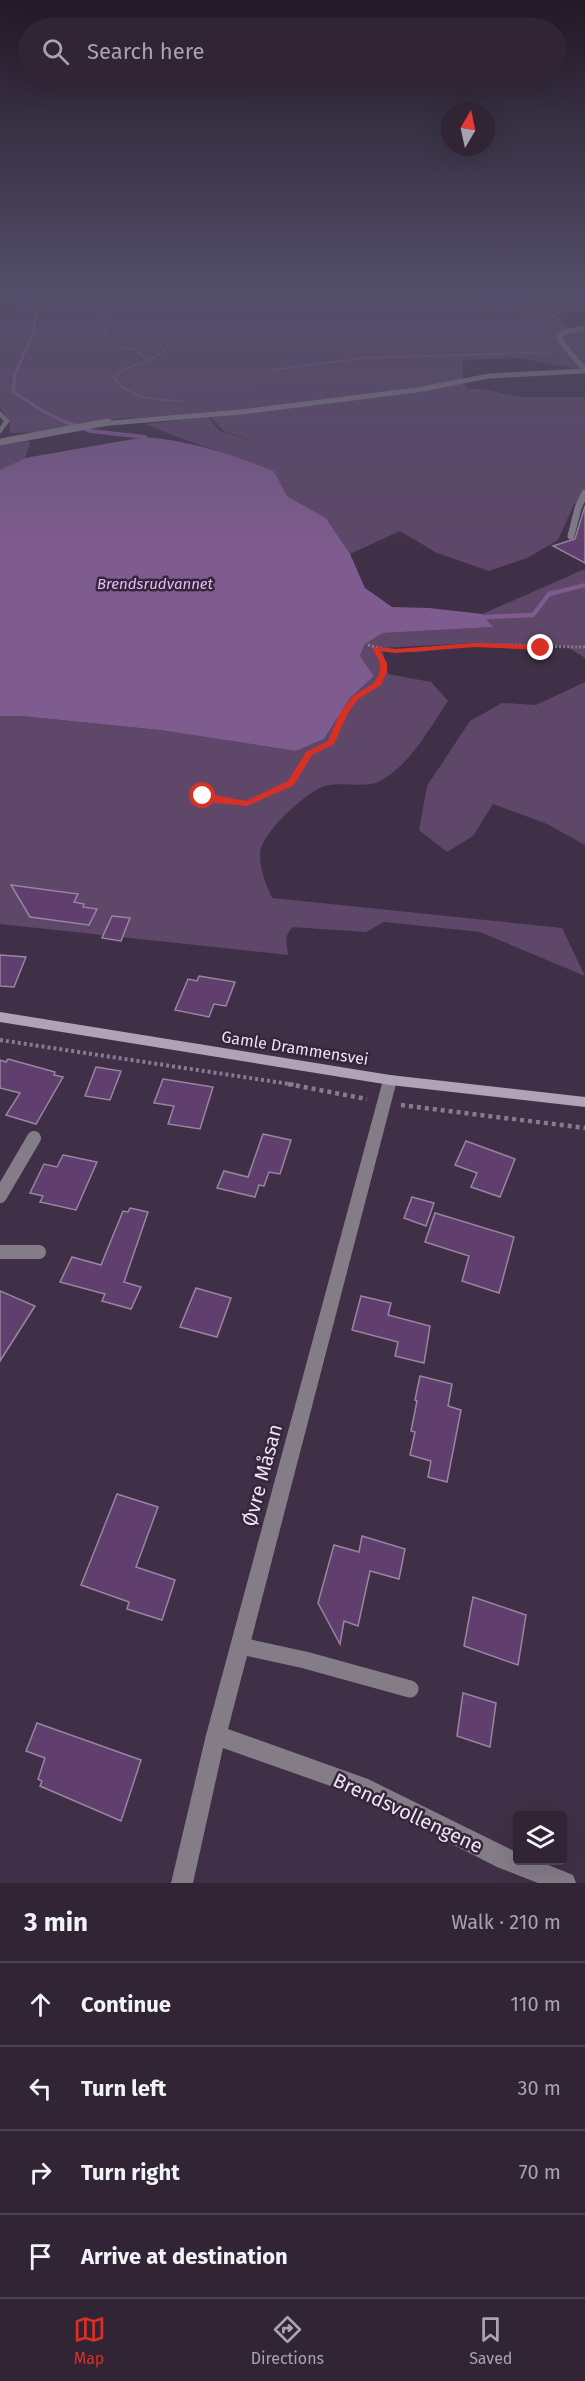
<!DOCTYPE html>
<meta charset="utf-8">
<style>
body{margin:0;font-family:"Fira Sans",sans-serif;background:#3c3041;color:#f1f3f6}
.controls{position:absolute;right:18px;bottom:18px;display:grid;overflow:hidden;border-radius:6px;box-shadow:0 6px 24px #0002}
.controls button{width:54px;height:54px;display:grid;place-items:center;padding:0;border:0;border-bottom:2px solid #4b4150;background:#302435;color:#f1f3f6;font:30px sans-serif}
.compass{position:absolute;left:441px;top:102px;width:54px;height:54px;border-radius:50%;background:#302435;box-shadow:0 6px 24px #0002;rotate:9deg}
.stop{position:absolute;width:18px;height:18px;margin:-14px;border:4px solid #d93025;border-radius:50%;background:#fff}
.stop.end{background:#d93025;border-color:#fff;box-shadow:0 2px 6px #0008}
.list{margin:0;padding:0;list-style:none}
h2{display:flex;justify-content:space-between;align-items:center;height:78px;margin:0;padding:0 24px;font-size:26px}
h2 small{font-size:20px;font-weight:400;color:#a8a4ad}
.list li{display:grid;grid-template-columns:39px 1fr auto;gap:18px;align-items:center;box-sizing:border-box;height:84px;padding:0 24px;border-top:2px solid #4b4150}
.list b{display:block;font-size:22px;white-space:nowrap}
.list em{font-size:20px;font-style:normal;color:#a8a4ad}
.icon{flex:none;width:33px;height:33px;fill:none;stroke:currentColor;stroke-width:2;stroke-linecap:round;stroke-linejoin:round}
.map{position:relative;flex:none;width:585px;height:1883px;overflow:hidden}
.search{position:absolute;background:#302435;box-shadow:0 6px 24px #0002;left:18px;right:18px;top:18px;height:66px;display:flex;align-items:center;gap:15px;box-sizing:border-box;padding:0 21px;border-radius:33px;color:#a8a4ad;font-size:22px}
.sheet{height:414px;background:#302435}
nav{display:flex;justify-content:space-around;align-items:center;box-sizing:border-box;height:84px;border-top:2px solid #4b4150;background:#302435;font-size:16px;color:#a8a4ad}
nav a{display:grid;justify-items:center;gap:3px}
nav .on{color:#d93025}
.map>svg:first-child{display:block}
.green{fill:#5e4768}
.water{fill:#7f5c8f}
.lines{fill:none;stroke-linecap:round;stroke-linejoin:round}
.stream-far2{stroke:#7f5c8f;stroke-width:3}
.stream-far1{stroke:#7f5c8f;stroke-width:4}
.stream{stroke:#7f5c8f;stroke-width:4.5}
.building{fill:#603f6f;stroke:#9886a0;stroke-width:1.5}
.path-far3{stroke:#897b8e;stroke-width:1.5;stroke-dasharray:1.5 1.5;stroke-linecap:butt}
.path-far2{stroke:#897b8e;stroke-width:3;stroke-dasharray:2 2;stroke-linecap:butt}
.path-far1{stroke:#897b8e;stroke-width:4;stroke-dasharray:3 3;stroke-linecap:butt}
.path{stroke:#897b8e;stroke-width:4.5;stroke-dasharray:4 4;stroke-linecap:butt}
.service-far3{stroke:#847d88;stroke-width:5}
.service-far2{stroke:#847d88;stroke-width:7}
.service-far1{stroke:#847d88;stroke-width:14}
.service{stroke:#847d88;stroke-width:17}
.minor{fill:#847d88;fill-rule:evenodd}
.secondary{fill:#b0a3b5;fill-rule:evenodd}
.route{fill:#d93025}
.labels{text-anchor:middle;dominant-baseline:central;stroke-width:5;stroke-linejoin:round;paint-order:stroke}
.far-water-label{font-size:15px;font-style:italic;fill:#e4baf7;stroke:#35263c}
.street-label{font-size:16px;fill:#ede3f1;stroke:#35263c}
.near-street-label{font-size:20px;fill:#ede3f1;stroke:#35263c}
</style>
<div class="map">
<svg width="585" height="1883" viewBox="0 0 585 1883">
<rect width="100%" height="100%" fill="#403047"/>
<g class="green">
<path d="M0 290H585V310L555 315 569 327 565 331 585 329V370L519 358 466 360 463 362V377L467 389H484L519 397H585V503L574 504 558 540 527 558 489 571 437 553 400 531 350 554 326 518 287 496 274 471C232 454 188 443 146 424L208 417 220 431 260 443 224 431 210 417 121 418 40 432 10 433V421L0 408V314L19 310 0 304Z"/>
<path d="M28 441 30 443 25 458 0 470V446Z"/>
<path d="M585 569V658L566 646 476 643 382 648 388 674 431 682 448 701C429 729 411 764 380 781 365 789 341 781 325 786 306 792 260 834 260 854 260 870 266 884 272 898L562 928 585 976 480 932 384 922 366 932 292 927 286 937 288 955 0 924V716H21L160 730 296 751 324 739 350 698 374 676 360 656 365 644 383 633 492 627 482 614Z"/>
<path d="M585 682V845L547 824 493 804 473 836 447 852 419 830 427 786 470 721 502 703 536 705Z"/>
</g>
<path class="water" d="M145 437C192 441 231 454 274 471L287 496 326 518 350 554 365 588 392 607 429 608 482 614 493 627 383 633 365 644 360 656 374 676 350 698 324 739 296 751 160 730 21 716H0V470L25 458Z"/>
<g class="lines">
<path class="stream-far2" d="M2 290 36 309 34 331 15 374 13 392 45 412 69 424"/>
<g class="stream-far1">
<path d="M65 422 91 431 145 437"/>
<path d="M550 594 585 585"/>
</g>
<path class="stream" d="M485 617 533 615 549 594 556 592"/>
</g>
<g class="building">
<path d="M585 506V563L553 546 575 539Z"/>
<path d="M11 885 78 894 74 902 84 904 83 907 97 909 89 925 30 917Z"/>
<path d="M112 916 130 918 121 941 102 938Z"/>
<path d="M0 955 26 957 14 987 0 986Z"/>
<path d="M199 976 235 982 226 1006 214 1004 209 1017 175 1010 188 979 197 981Z"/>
<path d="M8 1059 55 1072 54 1075 63 1077 36 1124 6 1115 20 1093 0 1088V1060L6 1062Z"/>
<path d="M96 1067 121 1071 110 1100 85 1096Z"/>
<path d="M163 1079 213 1087 200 1129 168 1124 174 1106 154 1103Z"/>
<path d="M263 1134 291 1140 280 1174 269 1172 264 1186 259 1185 255 1197 217 1188 224 1171 248 1177Z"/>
<path d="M466 1141 515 1159 500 1197 471 1187 477 1173 455 1165Z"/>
<path d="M63 1155 97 1162 76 1210 40 1202 43 1196 30 1193 44 1164 57 1167Z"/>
<path d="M412 1197 434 1203 426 1226 404 1218Z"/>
<path d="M130 1208 148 1212 124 1282 141 1287 131 1309 102 1301 105 1294 60 1282 72 1257 101 1265 123 1211 128 1212Z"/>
<path d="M435 1213 514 1237 499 1293 462 1281 469 1256 425 1242Z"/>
<path d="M196 1288 231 1298 217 1337 180 1327Z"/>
<path d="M0 1291 35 1306 0 1361Z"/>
<path d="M361 1296 391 1303 388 1315 430 1326 424 1363 395 1356 398 1342 352 1330Z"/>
<path d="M420 1376 452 1384 448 1406 461 1410 447 1482 428 1477 431 1461 410 1455 415 1432 411 1431 417 1401 415 1400Z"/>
<path d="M117 1494 158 1507 136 1567 175 1580 162 1620 127 1609 129 1602 81 1585Z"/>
<path d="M362 1536 405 1549 399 1579 370 1571 358 1626 344 1621 340 1644 318 1603 334 1545 359 1552Z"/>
<path d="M473 1597 526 1615 518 1665 464 1646Z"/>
<path d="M463 1693 496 1703 490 1747 457 1736Z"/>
<path d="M37 1723 141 1760 121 1821 40 1786 42 1781 38 1779 45 1758 26 1751Z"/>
</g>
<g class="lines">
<g class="path-far3">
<path d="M118 290C103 309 98 327 113 347L134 349 148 360"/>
<path d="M475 291 527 305 562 320"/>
<path d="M413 299 404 301 403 305 549 313"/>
<path d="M168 345C156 365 129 361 114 378 133 401 156 398 184 402"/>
<path d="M272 370 363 358 552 352"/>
</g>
<g class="path-far2">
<path d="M368 645C403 657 438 646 474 645 511 644 548 647 585 647"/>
<path d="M203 796 247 804 291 783 309 754 331 742 344 713 356 697 377 685 383 672V663L375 649"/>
</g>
<path class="path-far1" d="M0 1040 296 1085"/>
<g class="path">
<path d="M288 1084 367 1099"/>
<path d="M401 1105 585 1128"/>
</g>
<g class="service-far3">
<path d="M585 328 564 332 559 336 561 342 585 370"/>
<path d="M99 424 241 412 417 390 489 376 585 371"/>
</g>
<g class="service-far2">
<path d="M0 442 108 422"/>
<path d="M571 536 578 508 585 493"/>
</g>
<g class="service-far1">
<path d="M0 1196 34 1138"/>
<path d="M0 1252H39"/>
</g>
<path class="service" d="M241 1646 305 1660 410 1689"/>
<g class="minor">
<path d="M0 411 10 421 0 434V427L4 421 0 417Z"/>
<path d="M390 1075 395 1076 397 1080 228 1729 368 1779 518 1853V1860H536L573 1875 576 1883H538L497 1867 356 1795 223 1748 193 1883H171L206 1735 383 1080 385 1076Z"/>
</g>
<path class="secondary" d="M0 1012 390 1075 585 1097V1107L390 1085 0 1022Z"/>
</g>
<linearGradient id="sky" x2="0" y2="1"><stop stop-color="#231a27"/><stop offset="0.52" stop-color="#534e69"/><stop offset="1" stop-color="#534e69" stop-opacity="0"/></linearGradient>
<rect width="585" height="554" fill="url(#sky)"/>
<path class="route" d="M475 643 541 645 545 648 541 650 475 647 395 653 380 651 387 663V672L381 685 358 699 348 713 334 744 312 755 294 785 247 806 215 803 199 796 203 793 246 801 288 781 306 752 328 741 340 713 353 696 374 683 380 672V663L372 647 395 649Z"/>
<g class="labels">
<g class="far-water-label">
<text x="155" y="584">Brendsrudvannet</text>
</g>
<g class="street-label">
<text transform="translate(295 1048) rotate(9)">Gamle Drammensvei</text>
</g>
<g class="near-street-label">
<text transform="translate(262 1475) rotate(-75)">Øvre Måsan</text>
<text transform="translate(408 1813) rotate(25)">Brendsvollengene</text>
</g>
</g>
</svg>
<div class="controls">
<button><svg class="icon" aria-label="layers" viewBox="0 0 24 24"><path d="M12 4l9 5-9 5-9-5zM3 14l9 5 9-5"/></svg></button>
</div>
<svg class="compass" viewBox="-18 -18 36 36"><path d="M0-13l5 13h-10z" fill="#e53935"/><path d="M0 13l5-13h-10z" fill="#a8a4ad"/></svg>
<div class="stop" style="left:203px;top:796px"></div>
<div class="stop end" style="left:541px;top:648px"></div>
<div class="search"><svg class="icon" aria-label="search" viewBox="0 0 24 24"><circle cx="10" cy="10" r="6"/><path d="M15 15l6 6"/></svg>Search here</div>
</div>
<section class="sheet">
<h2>3 min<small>Walk · 210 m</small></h2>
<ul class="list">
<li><svg class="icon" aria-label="ahead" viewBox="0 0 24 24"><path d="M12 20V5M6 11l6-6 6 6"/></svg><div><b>Continue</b></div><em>110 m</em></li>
<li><svg class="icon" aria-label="left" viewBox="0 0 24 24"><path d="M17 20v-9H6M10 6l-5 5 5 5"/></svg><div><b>Turn left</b></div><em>30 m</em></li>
<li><svg class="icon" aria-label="right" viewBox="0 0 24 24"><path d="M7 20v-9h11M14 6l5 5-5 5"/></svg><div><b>Turn right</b></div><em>70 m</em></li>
<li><svg class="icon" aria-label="arrive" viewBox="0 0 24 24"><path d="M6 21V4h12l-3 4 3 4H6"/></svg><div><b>Arrive at destination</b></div></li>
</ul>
</section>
<nav>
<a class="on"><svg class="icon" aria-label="map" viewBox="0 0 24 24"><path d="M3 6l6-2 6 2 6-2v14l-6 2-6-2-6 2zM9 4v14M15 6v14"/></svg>Map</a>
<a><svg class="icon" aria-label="directions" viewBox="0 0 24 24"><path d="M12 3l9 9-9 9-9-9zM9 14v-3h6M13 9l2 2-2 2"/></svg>Directions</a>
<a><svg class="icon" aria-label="saved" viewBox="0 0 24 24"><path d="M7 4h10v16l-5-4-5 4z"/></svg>Saved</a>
</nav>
